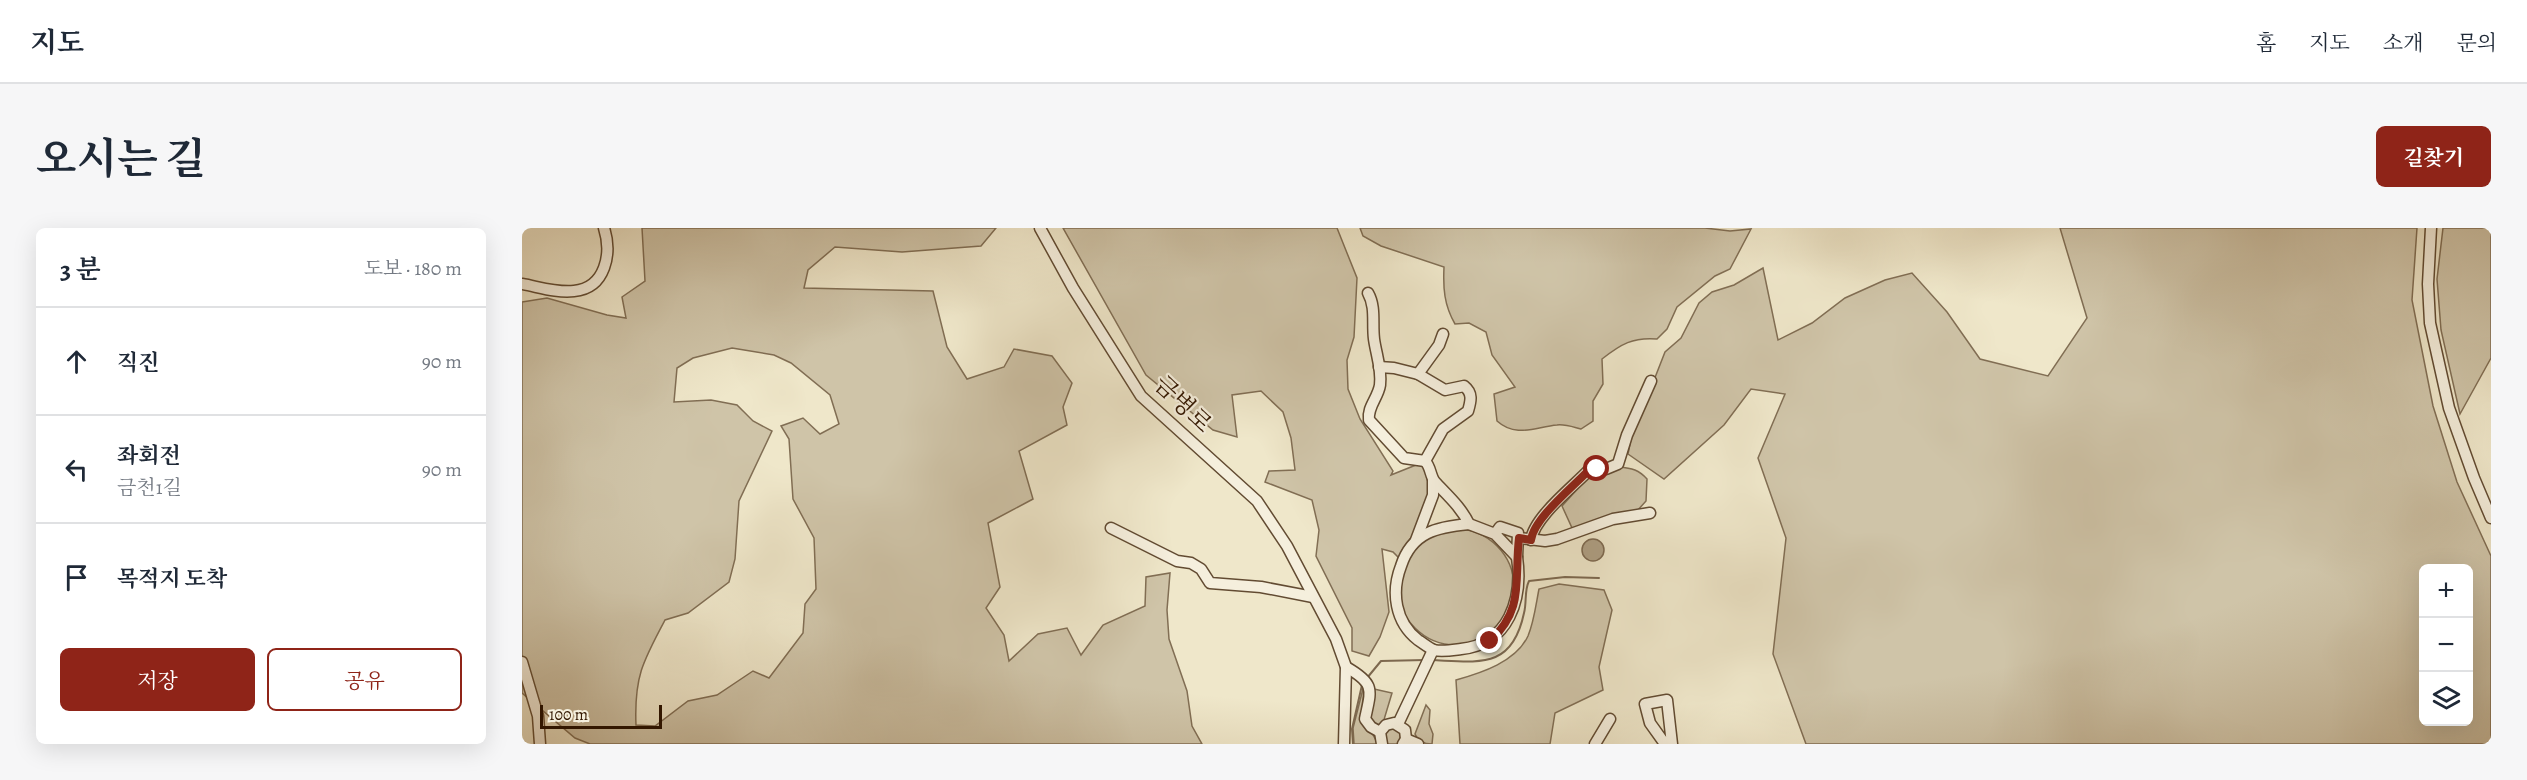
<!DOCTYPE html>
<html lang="ko">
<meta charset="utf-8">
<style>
body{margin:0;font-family:Alegreya,"Noto Serif KR",serif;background:#f6f6f7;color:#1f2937}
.controls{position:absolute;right:18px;bottom:18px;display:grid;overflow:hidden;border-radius:9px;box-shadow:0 6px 24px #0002}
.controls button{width:54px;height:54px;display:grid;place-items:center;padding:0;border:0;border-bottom:2px solid #e0e1e3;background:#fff;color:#1f2937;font:30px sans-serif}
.scale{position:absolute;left:18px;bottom:15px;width:122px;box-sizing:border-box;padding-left:6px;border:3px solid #331700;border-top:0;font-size:16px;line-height:21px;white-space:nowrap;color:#331700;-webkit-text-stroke:4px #f5efdd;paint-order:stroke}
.stop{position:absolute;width:18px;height:18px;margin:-14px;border:4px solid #8f2418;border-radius:50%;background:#fff}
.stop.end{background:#8f2418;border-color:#fff;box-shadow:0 2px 6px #0008}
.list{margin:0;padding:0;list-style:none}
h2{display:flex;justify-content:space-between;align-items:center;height:78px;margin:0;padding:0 24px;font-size:26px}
h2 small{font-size:20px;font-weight:400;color:#747a83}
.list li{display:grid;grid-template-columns:39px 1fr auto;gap:18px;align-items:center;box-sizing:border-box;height:108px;padding:0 24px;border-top:2px solid #e0e1e3}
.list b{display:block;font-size:22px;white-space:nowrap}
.list p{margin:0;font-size:20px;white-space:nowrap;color:#747a83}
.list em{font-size:20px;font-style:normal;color:#747a83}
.actions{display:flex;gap:12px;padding:18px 24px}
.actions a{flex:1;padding:14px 0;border:2px solid #8f2418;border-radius:9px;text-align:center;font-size:21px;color:#8f2418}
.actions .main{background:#8f2418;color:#fff}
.icon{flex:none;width:33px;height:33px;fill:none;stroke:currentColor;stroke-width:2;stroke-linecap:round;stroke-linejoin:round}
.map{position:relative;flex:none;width:1969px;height:516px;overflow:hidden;border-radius:9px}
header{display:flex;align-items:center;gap:36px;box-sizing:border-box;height:84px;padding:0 30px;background:#fff;border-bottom:2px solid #e0e1e3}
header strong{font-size:28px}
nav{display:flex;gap:33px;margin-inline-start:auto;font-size:21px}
.intro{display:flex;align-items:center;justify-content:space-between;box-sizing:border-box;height:144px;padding:0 36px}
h1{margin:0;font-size:42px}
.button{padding:15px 27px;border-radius:9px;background:#8f2418;color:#fff;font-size:21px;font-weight:700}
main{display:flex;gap:36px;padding:0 36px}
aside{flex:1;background:#fff;border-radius:9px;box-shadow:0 6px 24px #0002}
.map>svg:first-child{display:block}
.green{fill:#cfc4a8;stroke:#816e54;stroke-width:1.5;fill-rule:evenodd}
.water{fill:#afa085;stroke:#7d6950;stroke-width:1.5}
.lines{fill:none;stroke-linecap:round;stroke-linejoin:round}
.stream{stroke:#7d6950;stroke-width:2}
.minor-casing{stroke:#624b32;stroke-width:13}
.minor{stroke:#f5efdd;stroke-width:10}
.route{stroke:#8f2418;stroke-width:8}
.labels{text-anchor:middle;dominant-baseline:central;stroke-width:4.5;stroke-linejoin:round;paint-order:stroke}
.street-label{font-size:24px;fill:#331700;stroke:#f5efdd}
</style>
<header>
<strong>지도</strong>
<nav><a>홈</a><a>지도</a><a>소개</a><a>문의</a></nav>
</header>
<div class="intro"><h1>오시는 길</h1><a class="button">길찾기</a></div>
<main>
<aside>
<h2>3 분<small>도보 · 180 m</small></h2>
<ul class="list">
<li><svg class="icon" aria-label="ahead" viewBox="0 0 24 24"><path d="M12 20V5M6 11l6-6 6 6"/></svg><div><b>직진</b></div><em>90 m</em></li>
<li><svg class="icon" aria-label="left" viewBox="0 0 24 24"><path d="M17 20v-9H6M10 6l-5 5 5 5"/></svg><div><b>좌회전</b><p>금천1길</p></div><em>90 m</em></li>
<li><svg class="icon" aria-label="arrive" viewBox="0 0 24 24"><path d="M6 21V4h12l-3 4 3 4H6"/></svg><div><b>목적지 도착</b></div></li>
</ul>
<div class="actions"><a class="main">저장</a><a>공유</a></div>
</aside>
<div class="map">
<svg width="1969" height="516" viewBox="0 0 1969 516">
<rect width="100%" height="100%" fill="#efe7ca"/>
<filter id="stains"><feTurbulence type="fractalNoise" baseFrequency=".00333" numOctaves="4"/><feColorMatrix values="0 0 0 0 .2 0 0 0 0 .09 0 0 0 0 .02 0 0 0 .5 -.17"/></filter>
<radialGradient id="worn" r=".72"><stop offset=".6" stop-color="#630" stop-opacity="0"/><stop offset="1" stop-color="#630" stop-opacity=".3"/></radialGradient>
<g class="green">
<path d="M120 0H474L459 18 380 24 313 19 286 42 282 60 411 63 425 119 445 151 482 139 492 121 530 128 550 155 541 179 545 197 497 223 511 271 466 295 478 359 464 380 482 407 487 433 516 406 545 400 559 427 581 397 623 378 624 349 648 345 645 382 647 411 665 463 670 498 680 516H68L53 510 0 465V74L25 70 85 87 104 90 100 69 123 53ZM210 120 252 127 269 135 308 167 317 196 298 206 281 190 259 198 267 211 271 271 292 310 294 361 283 376 281 405 247 450 231 443 195 467 166 473 133 498 114 497C112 449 121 433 143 392L166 385 207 354 213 331 217 273 250 203 231 193 215 177 189 172 152 174 155 140 171 130Z"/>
<path d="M541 0H815L835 50 832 109 825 132 826 161 838 191 871 243 869 247 899 235C903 241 909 253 909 261 909 275 886 318 877 330L871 324 860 321 867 384 858 409 847 428 830 423V400L794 328 797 302 790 272 743 254 747 243 773 242 769 210 761 184 739 163 710 167 715 209 691 202 624 147Z"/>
<path d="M838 0H1183L1208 3 1229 1 1208 41 1193 48 1155 79 1145 101 1135 111C1111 109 1099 116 1080 131L1081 156 1071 173V193L1059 201C1051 199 1043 196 1035 197 1013 199 994 210 975 193L972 166 993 159 970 127 964 104 947 95 933 96C922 77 921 60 922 39L859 18 841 8Z"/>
<path d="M1538 0H1895L1890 72 1911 178 1935 254 1969 328V516H1284L1251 426 1264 310 1236 230 1263 166 1229 161 1202 197 1142 251 1106 226 1109 211 1143 124 1159 110 1177 75 1190 64 1212 57 1241 40 1256 112 1290 95 1323 70 1363 52 1390 45 1425 84 1458 131 1526 148 1565 90ZM1902 340H1946V494H1902Z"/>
<path d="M1921 0H1969V130L1938 186 1919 102 1915 51Z"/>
<path d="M1097 239C1110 240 1117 242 1125 251L1124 273 1115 283 1051 302 1040 278 1069 246Z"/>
<circle cx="934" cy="359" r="58"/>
<path d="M1037 356 1082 362 1090 382 1077 439 1081 462 1033 485 1028 516H938L934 452C959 445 994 434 1006 408 1012 394 1014 376 1017 361Z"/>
<path d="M842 457 849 503 856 516H832L831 500Z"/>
<path d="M852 461 870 465 861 495 856 497 846 491Z"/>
<path d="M904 477 908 482 907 496 911 506 910 516C902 516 896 514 893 506Z"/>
<path d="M869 498 881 504 877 516H865L862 504Z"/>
</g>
<circle class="water" cx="1071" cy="322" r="11"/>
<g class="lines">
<g class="stream">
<path d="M909 432C957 434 990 442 1002 385 1005 374 1002 363 1007 353L1043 349 1077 350"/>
<path d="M845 450 859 433 903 432"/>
<path d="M831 516 830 501 840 457"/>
</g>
<g class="minor-casing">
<g id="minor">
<path d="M518 0 551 60 619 168 735 273 765 318 814 411 824 439 822 516"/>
<path d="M1909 0 1906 56 1908 95 1927 180 1952 250 1969 290"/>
<path d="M0 56C17 59 35 65 52 63 84 60 90 25 82 0"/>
<path d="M846 65C854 79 850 95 852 111 854 126 860 141 858 157 856 170 845 179 847 192L882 230 903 233"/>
<path d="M857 139 872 140 896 146 923 162 942 158C951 165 949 173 946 183L921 201 903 233C909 239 908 248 913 254 925 267 939 279 947 296 915 299 890 304 879 338 869 364 873 394 896 412 901 415 907 420 912 422 920 424 931 422 939 421 987 416 1001 371 995 329"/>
<path d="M896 146 917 117 921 106"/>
<path d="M947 296 973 306 995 329 996 305 978 299 973 306"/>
<path d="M589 300 655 333 669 335 679 341 688 355 739 359 791 369"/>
<path d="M997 310 1023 313 1035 311 1091 291 1128 285"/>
<path d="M894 312 911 267V252"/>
<path d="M1009 312C1012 289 1051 259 1067 242L1084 241 1096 236 1105 207 1129 153"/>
<path d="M0 434 16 488 18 516"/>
<path d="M824 439C854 456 849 462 843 491L849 499 858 504"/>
<path d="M876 496 911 422"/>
<path d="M884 511 896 516"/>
<path d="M860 516 858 504 864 497 872 495 883 502 884 511 881 516"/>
<path d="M1073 516 1088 491"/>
<path d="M1143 516 1128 495 1123 476 1145 472 1150 516"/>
</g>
</g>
<use href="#minor" class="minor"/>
</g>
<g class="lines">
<path class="route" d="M968 413C1003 381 992 352 997 310L1009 312C1012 290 1051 259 1067 242L1075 241"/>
</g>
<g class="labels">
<g class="street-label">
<text transform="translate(661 176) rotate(44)">금병로</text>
</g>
</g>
<rect width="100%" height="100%" filter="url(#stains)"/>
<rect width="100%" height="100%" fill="url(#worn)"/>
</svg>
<div class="controls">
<button>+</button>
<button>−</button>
<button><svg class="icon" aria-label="layers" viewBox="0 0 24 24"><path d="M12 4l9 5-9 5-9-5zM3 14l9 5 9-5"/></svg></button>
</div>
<div class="scale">100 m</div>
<div class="stop" style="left:1075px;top:241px"></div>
<div class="stop end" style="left:968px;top:413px"></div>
</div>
</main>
